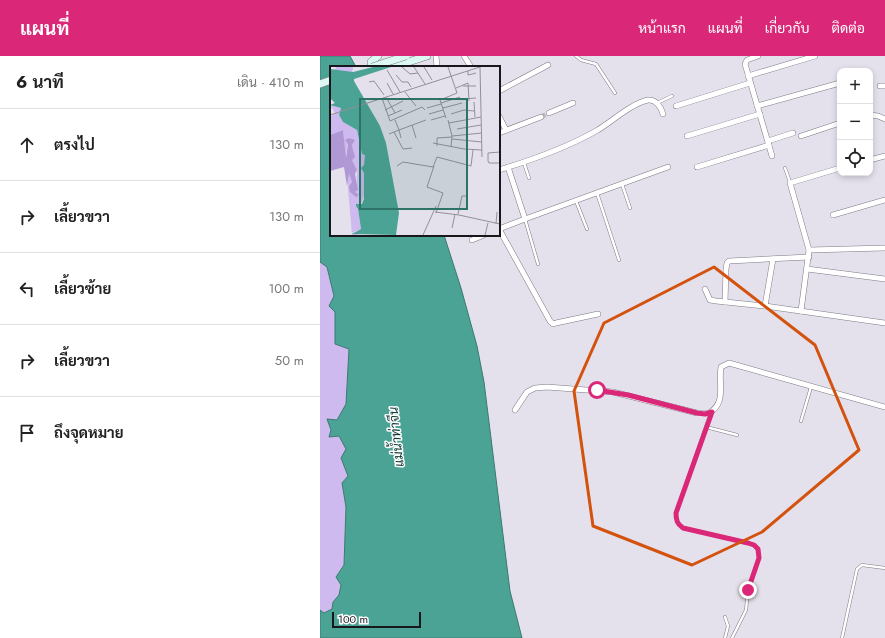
<!DOCTYPE html>
<html lang="th">
<meta charset="utf-8">
<style>
body{margin:0;font-family:Jost,Sarabun,sans-serif;background:#f2f2f2;color:#222}
.controls{position:absolute;right:12px;top:12px;display:grid;overflow:hidden;border-radius:8px;box-shadow:0 2px 6px #0003}
.controls button{width:36px;height:36px;display:grid;place-items:center;padding:0;border:0;border-bottom:1px solid #e0e0e0;background:#fff;color:#222;font:20px sans-serif}
.scale{position:absolute;left:12px;bottom:10px;width:89px;box-sizing:border-box;padding-left:4px;border:2px solid #18171b;border-top:0;font-size:11px;line-height:14px;white-space:nowrap;color:#18171b;-webkit-text-stroke:3px #fff;paint-order:stroke}
.stop{position:absolute;width:12px;height:12px;margin:-9px;border:3px solid #db2777;border-radius:50%;background:#fff}
.stop.end{background:#db2777;border-color:#fff;box-shadow:0 1px 4px #0008}
.list{margin:0;padding:0;list-style:none}
h2{display:flex;justify-content:space-between;align-items:center;height:52px;margin:0;padding:0 16px;font-size:17px}
h2 small{font-size:13px;font-weight:400;color:#767676}
.list li{display:grid;grid-template-columns:26px 1fr auto;gap:12px;align-items:center;box-sizing:border-box;height:72px;padding:0 16px;border-top:1px solid #e0e0e0}
.list b{display:block;font-size:15px;white-space:nowrap}
.list em{font-size:13px;font-style:normal;color:#767676}
.icon{flex:none;width:22px;height:22px;fill:none;stroke:currentColor;stroke-width:2;stroke-linecap:round;stroke-linejoin:round}
.map{position:relative;flex:none;width:565px;height:582px;overflow:hidden}
header{display:flex;align-items:center;gap:24px;box-sizing:border-box;height:56px;padding:0 20px;background:#db2777;color:#fff}
header strong{font-size:19px}
nav{display:flex;gap:22px;margin-inline-start:auto;font-size:14px}
main{display:flex}
aside{flex:1;background:#fff}
.map>svg:first-child{display:block}
.green{fill:#cebaee}
.water{fill:#4ba395;stroke:#3c7970}
.lines{fill:none;stroke-linecap:round;stroke-linejoin:round}
.minor-tunnel{stroke:#bcb9c2;stroke-width:5;stroke-dasharray:5 2.5;stroke-linecap:butt}
.service-casing{stroke:#7d7984;stroke-width:3.5}
.minor-casing{stroke:#7d7984;stroke-width:6}
.secondary-casing{stroke:#7d7984;stroke-width:8}
.service{stroke:#fff;stroke-width:2.5}
.minor{stroke:#fff;stroke-width:5}
.secondary{stroke:#dbf8f2;stroke-width:7}
.secondary-bridge-casing{stroke:#7d7984;stroke-width:8;stroke-linecap:butt}
.secondary-bridge{stroke:#dbf8f2;stroke-width:7}
.route{stroke:#db2777;stroke-width:5}
.marked{fill:none;stroke:#d3520e;stroke-width:3;stroke-linejoin:round}
.labels{text-anchor:middle;dominant-baseline:central;stroke-width:3;stroke-linejoin:round;paint-order:stroke}
.water-label{font-size:13px;font-style:italic;fill:#08332d;stroke:#fff}
.inset-road{fill:none;stroke:#939098;stroke-width:1}
.view{fill:#2d7367;fill-opacity:0.15;stroke:#2d7367;stroke-width:2}
.inset-edge{fill:none;stroke:#18171b;stroke-width:2}
</style>
<header>
<strong>แผนที่</strong>
<nav><a>หน้าแรก</a><a>แผนที่</a><a>เกี่ยวกับ</a><a>ติดต่อ</a></nav>
</header>
<main>
<aside>
<h2>6 นาที<small>เดิน · 410 m</small></h2>
<ul class="list">
<li><svg class="icon" aria-label="ahead" viewBox="0 0 24 24"><path d="M12 20V5M6 11l6-6 6 6"/></svg><div><b>ตรงไป</b></div><em>130 m</em></li>
<li><svg class="icon" aria-label="right" viewBox="0 0 24 24"><path d="M7 20v-9h11M14 6l5 5-5 5"/></svg><div><b>เลี้ยวขวา</b></div><em>130 m</em></li>
<li><svg class="icon" aria-label="left" viewBox="0 0 24 24"><path d="M17 20v-9H6M10 6l-5 5 5 5"/></svg><div><b>เลี้ยวซ้าย</b></div><em>100 m</em></li>
<li><svg class="icon" aria-label="right" viewBox="0 0 24 24"><path d="M7 20v-9h11M14 6l5 5-5 5"/></svg><div><b>เลี้ยวขวา</b></div><em>50 m</em></li>
<li><svg class="icon" aria-label="arrive" viewBox="0 0 24 24"><path d="M6 21V4h12l-3 4 3 4H6"/></svg><div><b>ถึงจุดหมาย</b></div></li>
</ul>
</aside>
<div class="map">
<svg width="565" height="582" viewBox="0 0 565 582">
<rect width="100%" height="100%" fill="#e5e1ec"/>
<path class="green" d="M0 206 7 211 14 240 15 256V288L29 293 26 348 17 364H8L11 374 19 380 26 393 21 402 28 420 22 427 26 451 24 509 16 521 21 529 19 539 13 546 12 553 4 557 0 554Z"/>
<path class="water" d="M0 0H30L36 11H11V179H124L141 232 157 290 164 326 190 535 202 582H0V554L4 557 12 553 13 546 19 539 21 529 16 521 24 509 26 451 22 427 28 420 21 402 26 393 19 380 9 381 11 374 7 363 17 364 26 348 29 293 15 288V256L9 250 14 240 7 211 0 206Z"/>
<g class="lines">
<path class="minor-tunnel" d="M221 61 229 57"/>
<g class="service-casing">
<g id="service">
<path d="M256 0 261 4 276 8 295 37"/>
<path d="M337 47 352 40"/>
<path d="M204 107 209 122"/>
<path d="M465 112 470 126"/>
<path d="M302 128 310 152"/>
<path d="M277 137 299 204"/>
<path d="M256 145 267 173"/>
<path d="M205 163 218 208"/>
<path d="M391 356 356 457C356 464 357 468 363 472L428 487 434 489 438 493 439 502 428 534 426 554 412 582"/>
<path d="M481 365 491 331"/>
<path d="M386 371 417 379"/>
<path d="M405 561 408 570 405 582"/>
<path d="M522 582 537 513 542 509 565 512"/>
</g>
</g>
<g class="minor-casing">
<g id="minor">
<path d="M116 0 117 11"/>
<path d="M144 0 151 11"/>
<path d="M438 0 427 4 425 8 452 100"/>
<path d="M428 20 495 0"/>
<path d="M560 30H565"/>
<path d="M179 35 228 9"/>
<path d="M356 50 430 27"/>
<path d="M437 50 520 27"/>
<path d="M229 57 253 47"/>
<path d="M550 59 558 60 565 63"/>
<path d="M179 60 186 74"/>
<path d="M179 77 221 61"/>
<path d="M367 80 440 58"/>
<path d="M481 80 520 67"/>
<path d="M448 85 473 77"/>
<path d="M550 104 565 100"/>
<path d="M188 111 205 163 348 111"/>
<path d="M377 111 449 89"/>
<path d="M179 114C212 104 246 92 276 75 290 67 312 47 328 44 336 43 341 51 343 58"/>
<path d="M513 159 565 144"/>
<path d="M179 173 230 265 233 268 236 267 278 258"/>
<path d="M179 173 205 163"/>
<path d="M152 184 164 179"/>
<path d="M489 194 565 192"/>
<path d="M487 213 565 223"/>
<path d="M385 233 390 244 396 245 445 250 565 267"/>
<path d="M405 246 406 213 407 207 409 205 489 201"/>
<path d="M445 250 453 203"/>
<path d="M481 255 489 194 470 127 520 112"/>
<path d="M195 354 207 336 215 332 227 331 293 336 377 357H389C407 347 398 327 401 311L409 307 565 351"/>
</g>
</g>
<g class="secondary-casing">
<g id="secondary">
<path d="M52 11 51 6 58 0"/>
<path d="M73 11 107 0"/>
<path d="M0 28 11 24"/>
</g>
</g>
<use href="#service" class="service"/>
<use href="#minor" class="minor"/>
<use href="#secondary" class="secondary"/>
<g class="secondary-bridge-casing">
<path id="secondary-bridge" d="M52 11 86 0"/>
</g>
<use href="#secondary-bridge" class="secondary-bridge"/>
</g>
<g class="lines">
<path class="route" d="M277 334 308 339 377 357 385 358 392 356 356 457C356 464 357 468 363 472L428 487 434 489 438 493 439 502 428 534"/>
</g>
<path class="marked" d="M394 211 495 289 539 394 442 476 372 509 273 470 254 335 284 267Z"/>
<g class="labels">
<g class="water-label">
<text transform="translate(76 381) rotate(-96)">แม่น้ำท่าจีน</text>
</g>
</g>
<g transform="translate(10 10)">
<rect width="170" height="170" fill="#e5e1ec"/>
<path d="M6 1H23V3L22 6H15L5 4ZM0 39 11 42 9 49 13 56 27 64 32 87 35 89 34 130 28 143 31 163 22 167 30 169H22L13 64 0 69V51L5 47ZM18 77 22 79 24 86 22 94 27 104 26 126 20 123 19 120 22 116 16 88Z" fill="#cebaee" fill-rule="evenodd"/>
<path d="M13 64 16 92 18 78 15 74 19 72 25 74 22 79 25 91 22 94 27 104 25 108 28 124 25 126 29 129 26 131 20 126 19 120 22 116 19 107 17 120 14 101 0 105V69Z" fill="#af98d4"/>
<path d="M43 1H61L24 13V15L50 60 56 77 69 147 66 169 22 168 31 163 28 143 26 140V138H32L34 133V107L31 102 34 99 35 89 32 88 27 64 13 56 9 49 11 42 0 39 5 37 0 32V3L23 6Z" fill="#4ba395"/>
<path class="inset-road" d="M72 1 80 8 88 7M84 1 95 18M94 1 102 14M150 1 152 91M57 4 70 26M138 5V9L146 7M66 9 72 16H78L81 21M39 16 44 15 54 29M57 17 63 28M133 20H146M126 22 138 17 139 35M75 26 86 40M56 31 65 47M52 32 60 55 92 41 95 44M134 33 146 32M144 36 145 51M111 37 130 31M97 42 111 38M113 42 132 37M55 44 73 35M99 48 113 44M121 48 134 44 144 45M0 49 150 1M58 50 72 44M116 52 110 34 127 27 118 1M65 54 69 64 96 54M101 54 115 50M118 54 122 70 121 81M119 57 151 51M82 59 86 72M127 63 151 59M64 66 73 83 82 82M59 68 69 64 71 72M122 70 152 67M122 73 152 76M103 77 134 83 152 84M107 80V72L122 71M170 86 158 87V95L159 97H170M67 100 73 96 103 101 107 91 141 100 143 84M104 100 97 121 113 127 106 147M105 146 129 149 170 158M128 148 132 130H138M166 158 167 146M122 162 125 148M93 169 106 140M155 169 158 157"/>
<path class="view" d="M30 33H137V143H30Z"/>
<rect width="170" height="170" class="inset-edge"/>
</g>
</svg>
<div class="controls">
<button>+</button>
<button>−</button>
<button><svg class="icon" aria-label="locate" viewBox="0 0 24 24"><circle cx="12" cy="12" r="6"/><path d="M12 2v4M12 18v4M2 12h4M18 12h4"/></svg></button>
</div>
<div class="scale">100 m</div>
<div class="stop" style="left:277px;top:334px"></div>
<div class="stop end" style="left:428px;top:534px"></div>
</div>
</main>
